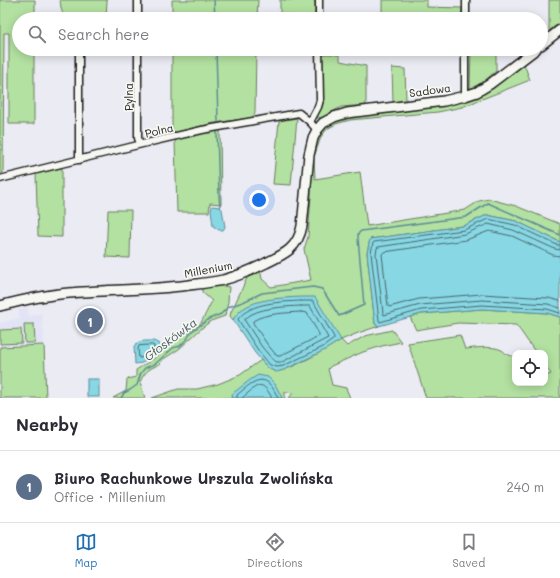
<!DOCTYPE html>
<meta charset="utf-8">
<style>
body{margin:0;font-family:Mali,sans-serif;background:#f7f7f7;color:#2b2b33}
.controls{position:absolute;right:12px;bottom:12px;display:grid;overflow:hidden;border-radius:8px;box-shadow:0 2px 10px #0003}
.controls button{width:36px;height:36px;display:grid;place-items:center;padding:0;border:0;border-bottom:1px solid #e1e1e2;background:#fff;color:#2b2b33;font:20px sans-serif}
.you{position:absolute;left:259px;top:200px;width:14px;height:14px;margin:-10px;border:3px solid #fff;border-radius:50%;background:#1a73e8;box-shadow:0 0 0 6px #1a73e833}
.badge{display:grid;place-items:center;width:26px;height:26px;border-radius:50%;background:#1f6fb2;color:#fff;font-size:13px;font-weight:700}
.pin{position:absolute;translate:-50% -50%;border:2px solid #fff;box-shadow:0 1px 4px #0006}
.list{margin:0;padding:0;list-style:none}
h2{display:flex;justify-content:space-between;align-items:center;height:52px;margin:0;padding:0 16px;font-size:17px}
h2 small{font-size:13px;font-weight:400;color:#7c7c81}
.list li{display:grid;grid-template-columns:26px 1fr auto;gap:12px;align-items:center;box-sizing:border-box;height:72px;padding:0 16px;border-top:1px solid #e1e1e2}
.list b{display:block;font-size:15px;white-space:nowrap}
.list p{margin:0;font-size:13px;white-space:nowrap;color:#7c7c81}
.list em{font-size:13px;font-style:normal;color:#7c7c81}
.icon{flex:none;width:22px;height:22px;fill:none;stroke:currentColor;stroke-width:2;stroke-linecap:round;stroke-linejoin:round}
.map{position:relative;flex:none;width:560px;height:398px;overflow:hidden}
.search{position:absolute;background:#fff;box-shadow:0 2px 10px #0003;left:12px;right:12px;top:12px;height:44px;display:flex;align-items:center;gap:10px;box-sizing:border-box;padding:0 14px;border-radius:22px;color:#7c7c81;font-size:15px}
.sheet{height:124px;background:#fff}
nav{display:flex;justify-content:space-around;align-items:center;box-sizing:border-box;height:56px;border-top:1px solid #e1e1e2;background:#fff;font-size:11px;color:#7c7c81}
nav a{display:grid;justify-items:center;gap:2px}
nav .on{color:#1f6fb2}
.map>svg:first-child{display:block}
.built{fill:#e3e3f6}
.green{fill:#b3e1a1;stroke:#687e5e}
.water{fill:#88d7e4;stroke:#5d8c94}
.lines{fill:none;stroke-linecap:round;stroke-linejoin:round}
.shore{stroke:#47676c;stroke-width:1}
.stream{stroke:#5d8c94;stroke-width:1.5}
.street-casing{stroke:#1c1c1c;stroke-width:9}
.secondary-casing{stroke:#1c1c1c;stroke-width:12}
.street{stroke:#f6f6f2;stroke-width:6}
.secondary{stroke:#f6f6f2;stroke-width:9}
.labels{text-anchor:middle;dominant-baseline:central;stroke-width:3.5;stroke-linejoin:round;paint-order:stroke}
.street-label{font-size:11px;fill:#1c1c1c;stroke:#f6f6f2}
.water-label{font-size:12px;font-style:italic;fill:#425d62;stroke:#f6f6f2}
</style>
<div class="map">
<svg width="560" height="398" viewBox="0 0 560 398">
<rect width="100%" height="100%" fill="#ebebf4"/>
<filter id="ink" filterUnits="userSpaceOnUse"><feTurbulence type="fractalNoise" baseFrequency=".025" numOctaves="2"/><feDisplacementMap in="SourceGraphic" scale="8" xChannelSelector="R" yChannelSelector="G"/><feConvolveMatrix kernelMatrix="1 2 1 2 8 2 1 2 1" color-interpolation-filters="sRGB"/></filter>
<g filter="url(#ink)">
<path class="built" d="M27 307 29 316 42 313 44 345 0 347V323L20 318 18 310Z"/>
<g class="green">
<path d="M0 0H35V19H19V49H34V124H9V33H4L3 173H0Z"/>
<path d="M60 0H107L106 19H67C61 14 61 7 60 0Z"/>
<path d="M172 0H258L257 19H172Z"/>
<path d="M280 0H315V16L280 15Z"/>
<path d="M382 0H427V7L462 8 461 19H382Z"/>
<path d="M549 0H560V22L549 31Z"/>
<path d="M172 49H256L255 112 254 116 250 118 214 123 172 133Z"/>
<path d="M471 49H496V71L483 82 470 89Z"/>
<path d="M322 54H333L340 56V61L366 66V105L341 107 323 117 317 118 316 115Z"/>
<path d="M524 64 530 80 462 107 438 112 350 120 336 124 327 129 321 137 314 157 315 179 360 172 367 226 465 210 479 201 489 199 516 206 560 224V242L516 221 487 215 463 226 370 239 367 253 375 324 379 326 358 333 341 340 347 346 365 336 392 330 401 342 382 346 363 352 331 366 328 369 332 385 346 388 350 398H289L293 393 285 392V398H152L178 389H197L218 384 240 375 261 360C265 365 269 370 276 371 286 373 330 347 341 340L237 314 233 320 230 316 231 312 248 276 260 269 262 279 271 287 311 280 304 249 308 237 311 196 312 157 319 133 326 125 335 119 465 100 485 93Z"/>
<path d="M392 68 405 69 406 100 393 102Z"/>
<path d="M297 118 291 185 273 184 279 121Z"/>
<path d="M220 129 221 204 210 203 209 212H177L175 140Z"/>
<path d="M62 168V237L38 236 36 174Z"/>
<path d="M108 210H131L130 258 106 257Z"/>
<path d="M224 286 229 287 228 302 225 316 211 321 203 327 179 349 162 360 160 364C149 369 145 371 140 382L145 398H113L126 391 127 379 136 377V370L155 358 164 348 170 345 201 323 212 301 202 292V287Z"/>
<path d="M482 309 547 313 560 317V398H426L408 343 460 335 465 349C476 348 500 344 506 354L515 357V383H545V376L551 374 545 366V353H536L522 333 516 325 458 323 416 330 410 317 421 314Z"/>
<path d="M24 324H34L35 343H25Z"/>
<path d="M21 329 22 343 0 344V330Z"/>
<path d="M44 345 46 398H0V347Z"/>
</g>
<g class="water">
<path d="M212 206 220 207 222 209 225 227 223 230H219L213 226 211 210Z"/>
<path d="M487 215 516 221 560 242V317L547 313 482 309 421 314 379 326 375 324 367 253 370 239 463 226Z"/>
<path d="M301 297H315L341 340 325 350 284 370 276 372 268 368 255 353 233 320C235 316 238 313 241 310 256 298 283 298 301 297Z"/>
<path d="M153 341 159 343 160 346V349L142 363 135 364 134 346C139 340 146 341 153 341Z"/>
<path d="M258 375 268 377 275 384 282 398H233L232 394 250 380Z"/>
<rect x="87" y="379" width="12" height="18"/>
</g>
<g class="lines">
<g class="shore">
<path d="M560 245H557L515 225 488 219 464 230 374 242 373 243 371 253 379 320 380 322 421 310 482 305 547 309 560 313"/>
<path d="M560 250 555 249 513 230 488 224 465 234 378 247 377 248 376 254 383 313 384 315 420 305 482 300 548 304 560 308"/>
<path d="M560 256 553 255 512 236 489 231 466 240 384 252 382 254 388 306 389 307 419 299 482 294 548 298 560 301"/>
<path d="M301 301H313L334 337V339L323 347 283 366 277 367 270 365 258 350 239 321 238 319C251 302 281 302 301 301Z"/>
<path d="M301 306H310L327 336 328 338 320 342 282 362H277L273 360 262 347 245 321V319C257 307 284 307 301 306Z"/>
<path d="M301 312 307 313 319 334V336L280 356H277L267 344 253 323V321C265 313 287 313 301 312Z"/>
<path d="M152 345 154 346V348L141 358H139L138 349 139 346Z"/>
<path d="M237 398V395C247 387 261 371 272 387 274 390 276 394 278 398"/>
<path d="M242 398C257 386 261 377 272 398"/>
</g>
<g class="stream">
<path d="M214 0 215 19"/>
<path d="M216 49 218 121"/>
<path d="M217 132 219 196 220 207"/>
<path d="M121 398 124 393 130 390 137 385 141 373 145 368 155 364 173 348 180 346 187 339 191 332 209 319 221 314 228 307 243 302 262 293 313 287 322 289 339 316 364 305 358 238V234L361 231 466 217 488 203 560 235"/>
</g>
<g class="street-casing">
<g id="street">
<path d="M138 19V0"/>
<path d="M319 19V0"/>
<path d="M466 19V0"/>
<path d="M79 49V160"/>
<path d="M138 49V138L140 144"/>
<path d="M465 96V49"/>
<path d="M310 122 318 107 320 100 319 49"/>
<path d="M0 179 138 145 202 130 299 113 310 122 317 130"/>
</g>
</g>
<g class="secondary-casing">
<g id="secondary">
<path d="M541 45 560 30"/>
<path d="M0 306C23 300 45 295 69 293 106 290 144 290 181 286 195 284 210 283 223 280 238 276 252 270 266 263 285 254 298 248 302 226L309 155 313 138 317 130 323 123 334 117 347 113 444 101 465 96 477 92 490 84 536 49"/>
</g>
</g>
<use href="#street" class="street"/>
<use href="#secondary" class="secondary"/>
</g>
</g>
<g class="labels">
<g class="street-label">
<text transform="translate(430 90) rotate(-8)">Sadowa</text>
<text transform="translate(128 97) rotate(-90)">Pylna</text>
<text transform="translate(159 130) rotate(-13)">Polna</text>
<text transform="translate(208 269) rotate(-11)">Millenium</text>
</g>
<g class="water-label">
<text transform="translate(170 339) rotate(-37)">Głoskówka</text>
</g>
</g>
</svg>
<div class="controls">
<button><svg class="icon" aria-label="locate" viewBox="0 0 24 24"><circle cx="12" cy="12" r="6"/><path d="M12 2v4M12 18v4M2 12h4M18 12h4"/></svg></button>
</div>
<div class="you"></div>
<div class="pin badge" style="left:90px;top:321px;background:#5c6f8a">1</div>
<div class="search"><svg class="icon" aria-label="search" viewBox="0 0 24 24"><circle cx="10" cy="10" r="6"/><path d="M15 15l6 6"/></svg>Search here</div>
</div>
<section class="sheet">
<h2>Nearby<small></small></h2>
<ul class="list">
<li><span class="badge" style="background:#5c6f8a">1</span><div><b>Biuro Rachunkowe Urszula Zwolińska</b><p>Office · Millenium</p></div><em>240 m</em></li>
</ul>
</section>
<nav>
<a class="on"><svg class="icon" aria-label="map" viewBox="0 0 24 24"><path d="M3 6l6-2 6 2 6-2v14l-6 2-6-2-6 2zM9 4v14M15 6v14"/></svg>Map</a>
<a><svg class="icon" aria-label="directions" viewBox="0 0 24 24"><path d="M12 3l9 9-9 9-9-9zM9 14v-3h6M13 9l2 2-2 2"/></svg>Directions</a>
<a><svg class="icon" aria-label="saved" viewBox="0 0 24 24"><path d="M7 4h10v16l-5-4-5 4z"/></svg>Saved</a>
</nav>
